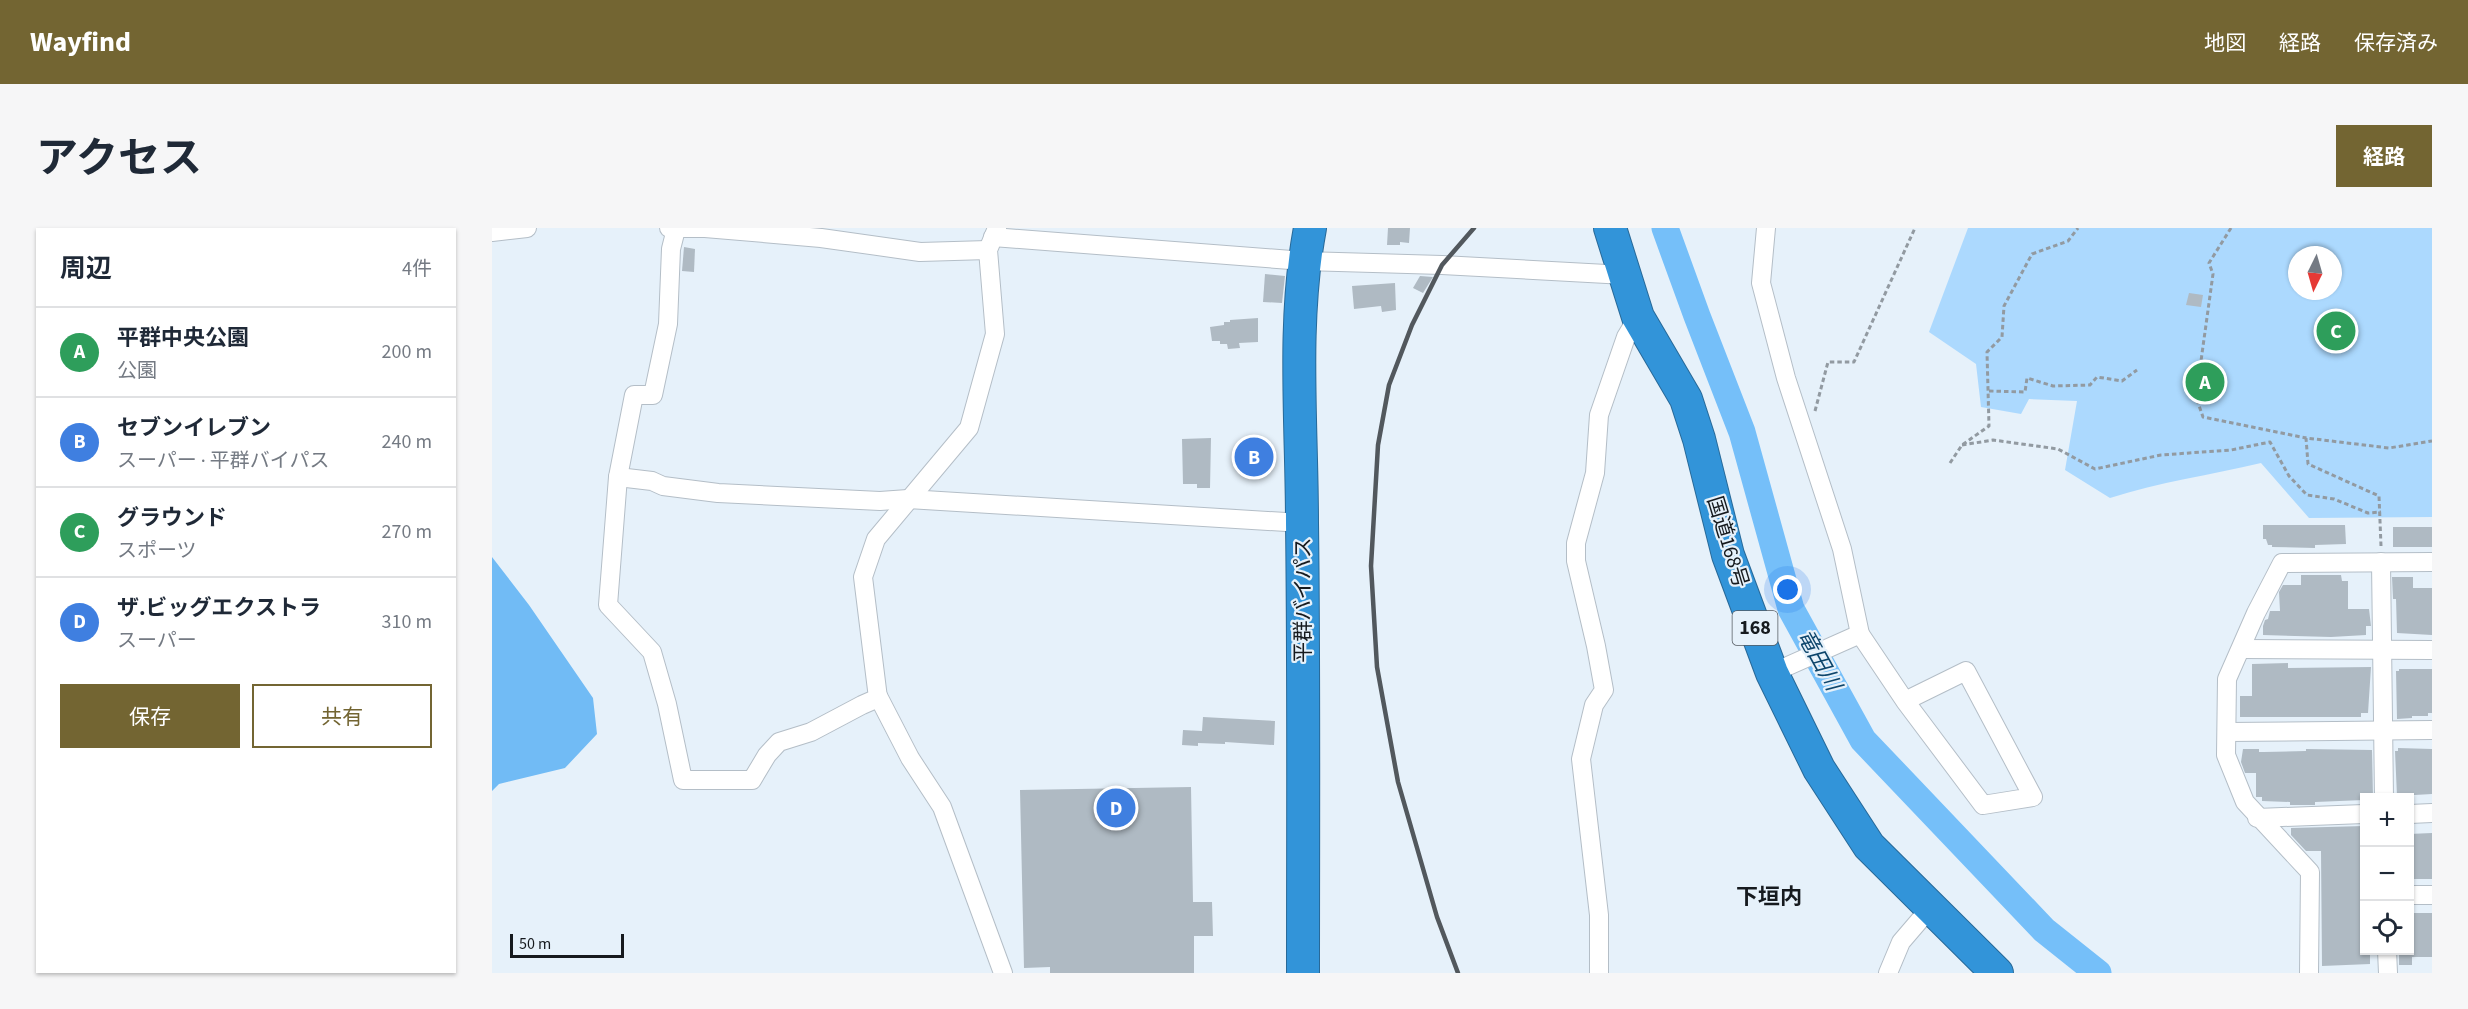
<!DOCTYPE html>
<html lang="ja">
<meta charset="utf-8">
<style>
body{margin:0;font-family:"Source Sans 3","Noto Sans JP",sans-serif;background:#f6f6f7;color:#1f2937}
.controls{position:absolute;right:18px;bottom:18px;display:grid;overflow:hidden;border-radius:0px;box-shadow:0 2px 4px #0004}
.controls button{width:54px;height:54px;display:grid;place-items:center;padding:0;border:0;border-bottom:2px solid #e0e1e3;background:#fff;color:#1f2937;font:30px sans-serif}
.compass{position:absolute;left:1796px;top:18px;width:54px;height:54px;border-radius:50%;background:#fff;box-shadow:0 2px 4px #0004;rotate:185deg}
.scale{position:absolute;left:18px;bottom:15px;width:114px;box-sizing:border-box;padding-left:6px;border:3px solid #161a1e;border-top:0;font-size:16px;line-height:21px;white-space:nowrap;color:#161a1e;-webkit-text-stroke:4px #e6f1fa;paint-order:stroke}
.you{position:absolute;left:1296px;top:362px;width:21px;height:21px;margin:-15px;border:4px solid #fff;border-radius:50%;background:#1a73e8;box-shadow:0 0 0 9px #1a73e833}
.badge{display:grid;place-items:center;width:39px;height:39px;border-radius:50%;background:#736532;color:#fff;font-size:20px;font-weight:700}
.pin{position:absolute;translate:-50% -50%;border:3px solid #fff;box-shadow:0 2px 6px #0006}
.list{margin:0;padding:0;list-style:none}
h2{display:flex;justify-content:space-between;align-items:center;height:78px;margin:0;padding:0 24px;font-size:26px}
h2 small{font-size:20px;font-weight:400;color:#747a83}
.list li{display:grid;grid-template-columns:39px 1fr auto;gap:18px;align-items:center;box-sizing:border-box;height:90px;padding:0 24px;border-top:2px solid #e0e1e3}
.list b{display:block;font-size:22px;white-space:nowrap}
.list p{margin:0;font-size:20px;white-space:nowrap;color:#747a83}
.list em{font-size:20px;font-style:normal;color:#747a83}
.actions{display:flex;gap:12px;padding:18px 24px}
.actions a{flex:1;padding:14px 0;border:2px solid #736532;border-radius:0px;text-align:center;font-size:21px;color:#736532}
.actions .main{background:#736532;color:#fff}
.icon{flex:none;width:33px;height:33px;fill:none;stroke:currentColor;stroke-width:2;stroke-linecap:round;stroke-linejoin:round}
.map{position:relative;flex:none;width:1940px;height:745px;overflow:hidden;border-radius:0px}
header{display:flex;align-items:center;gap:36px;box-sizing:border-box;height:84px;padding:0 30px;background:#736532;color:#fff}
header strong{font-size:28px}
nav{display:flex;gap:33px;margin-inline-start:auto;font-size:21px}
.intro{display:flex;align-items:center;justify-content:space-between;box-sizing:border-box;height:144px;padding:0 36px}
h1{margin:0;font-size:42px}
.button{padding:15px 27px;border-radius:0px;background:#736532;color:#fff;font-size:21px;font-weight:700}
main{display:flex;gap:36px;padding:0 36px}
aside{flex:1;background:#fff;border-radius:0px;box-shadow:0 2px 4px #0004}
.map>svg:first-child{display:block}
.green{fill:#acd9fe;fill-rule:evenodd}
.forest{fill:#71bbf5}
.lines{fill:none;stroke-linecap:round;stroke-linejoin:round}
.river{stroke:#75bff9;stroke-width:27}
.building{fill:#afbac3}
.street-casing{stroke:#b4bec7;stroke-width:20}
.highway-casing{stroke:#286998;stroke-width:34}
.path{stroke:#929aa1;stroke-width:3;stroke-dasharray:4.5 3;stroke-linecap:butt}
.street{stroke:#fff;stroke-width:18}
.highway{stroke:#3294d9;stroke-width:32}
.rail{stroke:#52585d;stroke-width:4.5}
.labels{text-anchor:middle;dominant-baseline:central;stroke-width:4.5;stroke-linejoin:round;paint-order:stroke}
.shield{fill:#e6f1fa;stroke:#545a60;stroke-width:1.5}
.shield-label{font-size:20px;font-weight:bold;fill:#161a1e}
.street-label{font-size:21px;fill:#161a1e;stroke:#e6f1fa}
.water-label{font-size:22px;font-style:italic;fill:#0e466c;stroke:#e6f1fa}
.neighbourhood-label{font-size:22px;font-weight:bold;fill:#161a1e;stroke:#e6f1fa}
</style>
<header>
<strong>Wayfind</strong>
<nav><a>地図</a><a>経路</a><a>保存済み</a></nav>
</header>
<div class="intro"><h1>アクセス</h1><a class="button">経路</a></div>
<main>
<aside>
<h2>周辺<small>4件</small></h2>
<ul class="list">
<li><span class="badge" style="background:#2e9e5b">A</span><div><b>平群中央公園</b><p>公園</p></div><em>200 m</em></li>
<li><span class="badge" style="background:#3f7fe0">B</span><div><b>セブンイレブン</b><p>スーパー · 平群バイパス</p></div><em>240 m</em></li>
<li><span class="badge" style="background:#2e9e5b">C</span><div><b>グラウンド</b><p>スポーツ</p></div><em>270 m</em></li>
<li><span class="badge" style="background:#3f7fe0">D</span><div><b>ザ.ビッグエクストラ</b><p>スーパー</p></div><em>310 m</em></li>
</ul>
<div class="actions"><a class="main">保存</a><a>共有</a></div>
</aside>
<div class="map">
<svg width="1940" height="745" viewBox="0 0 1940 745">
<rect width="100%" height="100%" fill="#e6f1fa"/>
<path class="green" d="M1476 0H1940V289L1817 290 1769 235C1719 247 1667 254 1618 270L1573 242 1585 173 1537 171 1529 186 1489 179 1484 136 1437 104ZM1805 27H1841V63H1805Z"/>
<path class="forest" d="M0 329 37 377 101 470 105 506 73 540 7 556 0 563Z"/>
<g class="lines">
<path class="river" d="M1173 0 1205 88 1250 204 1299 381 1371 512 1552 702 1606 745"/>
</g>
<g class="building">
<path d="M896 0H918L917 15 908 14V17H895Z"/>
<path d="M192 19 203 21 202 44 190 43Z"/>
<path d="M773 46 793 48 790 75 771 74Z"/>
<path d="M928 48 941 49 931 65 921 60Z"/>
<path d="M903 55 904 82 890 84 889 78 862 81 860 58Z"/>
<path d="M1697 65 1711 67 1709 79 1694 77Z"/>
<path d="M766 90V114L747 115 748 120 736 121 735 116H728V113H720L718 99 732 97V94H738V92Z"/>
<path d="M719 210 718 260H705V256H691L690 211Z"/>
<path d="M1771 297H1853L1854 316 1823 317V320L1780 319V317H1776L1774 311H1771Z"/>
<rect x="1901" y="299" width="39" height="20"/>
<path d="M1809 347H1849L1850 353H1856V381H1877L1879 398H1874V407L1839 409 1771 407V398L1773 392 1776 391 1778 383H1788L1787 364 1791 357H1809Z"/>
<path d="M1900 349H1921V360H1940V407L1905 405 1904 371H1901Z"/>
<path d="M1796 435V440L1879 439 1876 485H1869V489H1748V468H1760V436Z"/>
<path d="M1907 441H1940V485H1936V488H1920V490L1905 491 1904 443H1907Z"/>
<path d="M711 489 783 493 782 517 733 514V516L706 515V518L690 517 691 502 710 503Z"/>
<path d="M1906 520 1940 521V566L1905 568 1903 523H1906Z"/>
<path d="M1751 521H1767V524H1772L1814 523V521L1880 522 1881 569 1872 570V572L1823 574V577H1798V574L1770 573V569H1764V545H1753L1749 534Z"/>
<path d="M699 559 701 674H720L721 708H702V745H558V739L532 740 528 562Z"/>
<path d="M1872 598V723H1878V736L1830 738 1829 623H1814L1799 607V600Z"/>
<path d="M1940 605V651H1917V606Z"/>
<path d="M1917 685H1940V729H1920V737H1907V723H1917Z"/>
</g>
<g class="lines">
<g class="street-casing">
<g id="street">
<path d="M177 0H213L329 10 428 24 496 22"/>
<path d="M1274 0 1269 55 1294 150 1350 321 1368 406 1413 473 1491 577 1541 569 1474 443 1413 473"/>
<path d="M184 1 179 21 176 96 161 167H142L126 249 116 377 160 424 175 476 191 552H260L275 527 287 514 319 504 370 477 386 470 371 349 384 311 477 200 503 106 496 22 505 0"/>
<path d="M0 4 35 0"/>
<path d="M501 9 812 33 950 37 1133 47"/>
<path d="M126 249 160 253 171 258 226 265 388 273 416 271 810 295"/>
<path d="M1889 334 1892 570"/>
<path d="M1750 421 1940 422"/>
<path d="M1280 445 1368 406"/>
<path d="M386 468 418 530 450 579 511 745"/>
<path d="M1735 504 1940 502"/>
<path d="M1918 586 1940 585"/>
<path d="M1765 590 1872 586"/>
<path d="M1918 667H1940"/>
<path d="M1895 722 1896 745"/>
<path d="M1107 745V687L1089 531 1102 477 1112 462 1104 418 1084 333V315L1103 245 1107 187 1134 109 1146 89"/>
<path d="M1396 745 1409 714 1439 679"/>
<path d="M1817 745 1818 644 1753 574 1734 527 1735 451 1764 385 1790 335 1940 334"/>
</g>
</g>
<g class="highway-casing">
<g id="highway">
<path d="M1118 0 1146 89 1194 171 1207 211 1236 327 1280 445 1327 541 1377 618 1505 745"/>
<path d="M811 745C811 595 812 445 810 295 810 197 800 96 818 0"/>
</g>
</g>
<g class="path">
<path d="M1739 0 1717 35 1721 46 1704 169 1711 189 1814 210"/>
<path d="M1497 163 1533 164 1535 150 1561 158 1598 157 1605 149 1630 153 1645 142"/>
<path d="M1323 183 1336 134H1362L1423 0"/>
<path d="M1470 217 1501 212 1566 221 1603 241 1669 227 1739 222 1778 214 1797 248 1815 267 1842 271 1876 285 1889 284"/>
<path d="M1458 235 1470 217 1497 198 1495 124 1510 109 1512 78 1540 26 1576 13 1586 0"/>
<path d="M1889 318 1887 268 1816 236 1814 210 1897 220 1940 213"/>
</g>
<use href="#street" class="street"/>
<use href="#highway" class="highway"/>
<path class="rail" d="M966 745 945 689 906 554 885 439 879 338 886 217 897 157 920 97 950 37 982 0"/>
</g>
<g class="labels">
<rect class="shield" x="1240.5" y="383" width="45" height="34" rx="4.5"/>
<g class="shield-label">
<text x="1263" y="400">168</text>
</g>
<g class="street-label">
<text transform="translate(1236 314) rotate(73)">国道168号</text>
<text transform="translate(811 372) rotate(-90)">平群バイパス</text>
</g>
<g class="water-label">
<text transform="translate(1327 432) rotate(61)">竜田川</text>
</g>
<g class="neighbourhood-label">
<text x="1277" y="669">下垣内</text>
</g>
</g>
</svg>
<div class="controls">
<button>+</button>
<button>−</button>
<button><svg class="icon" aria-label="locate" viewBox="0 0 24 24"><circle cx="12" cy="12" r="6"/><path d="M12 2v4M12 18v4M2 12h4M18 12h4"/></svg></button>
</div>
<svg class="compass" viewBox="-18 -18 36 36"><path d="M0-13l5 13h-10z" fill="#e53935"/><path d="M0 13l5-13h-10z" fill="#747a83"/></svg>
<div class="scale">50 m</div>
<div class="you"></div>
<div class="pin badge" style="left:1713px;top:154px;background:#2e9e5b">A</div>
<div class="pin badge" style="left:762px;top:229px;background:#3f7fe0">B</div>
<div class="pin badge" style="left:1844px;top:103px;background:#2e9e5b">C</div>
<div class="pin badge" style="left:624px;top:580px;background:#3f7fe0">D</div>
</div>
</main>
